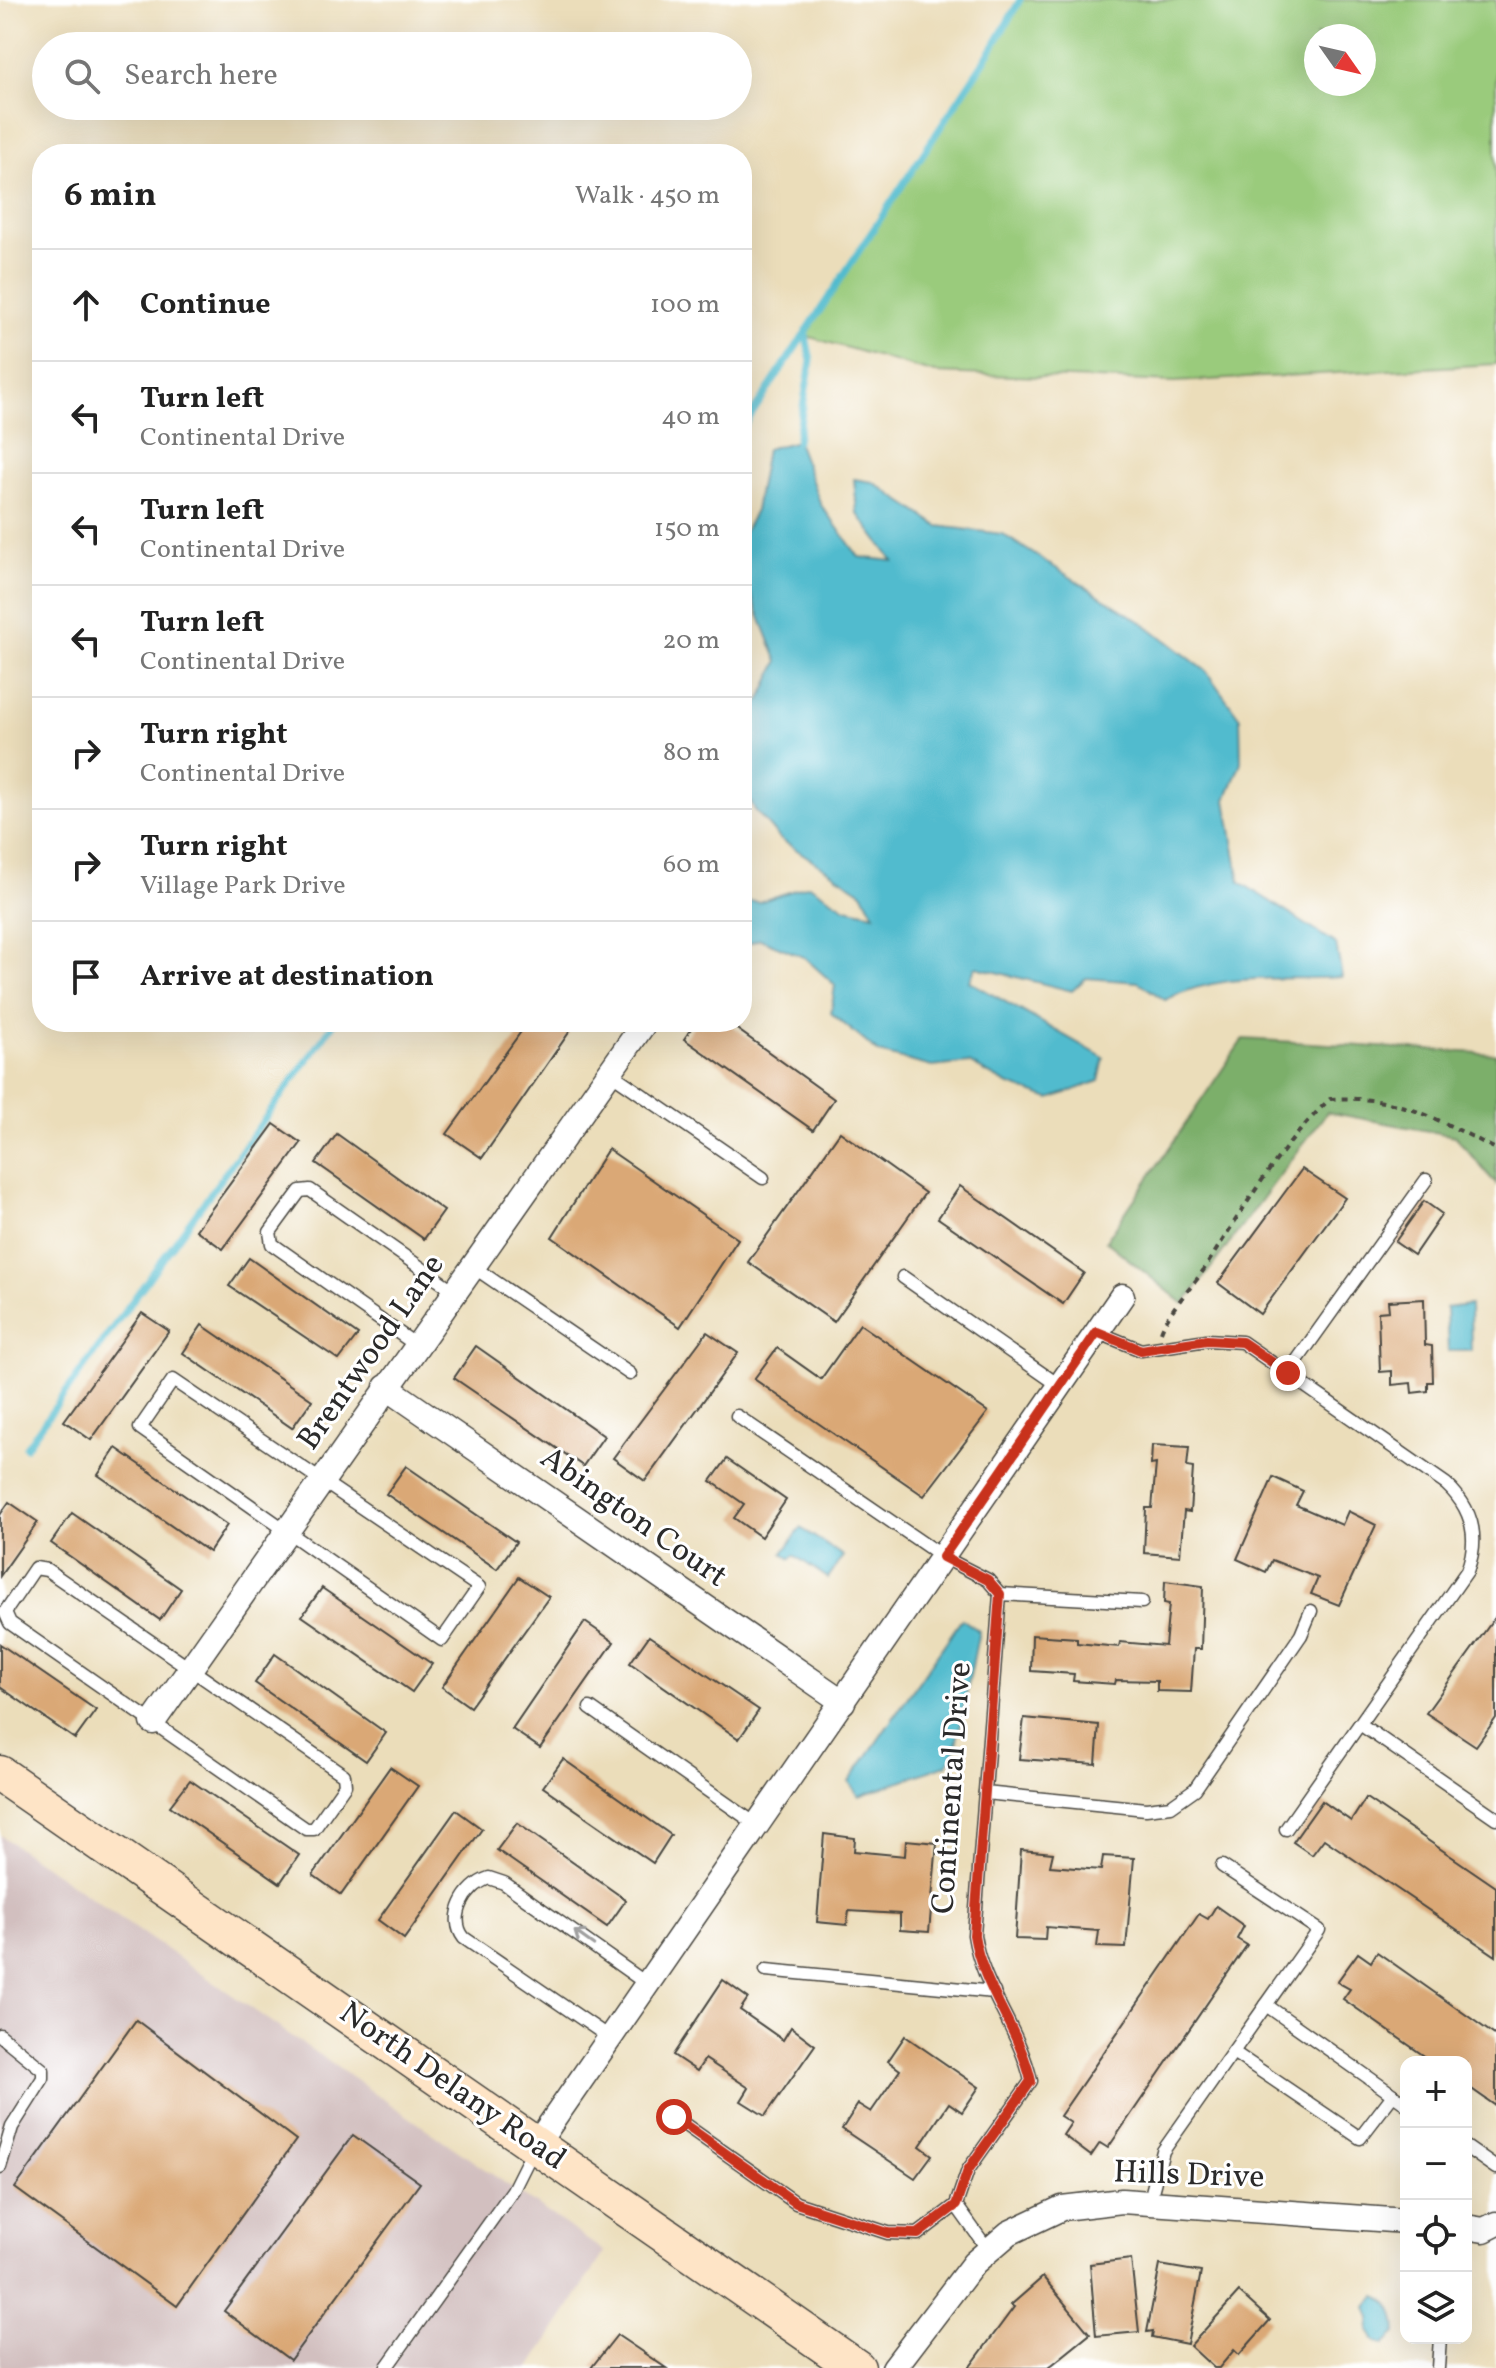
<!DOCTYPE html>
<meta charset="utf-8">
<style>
body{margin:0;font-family:Vollkorn,serif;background:#f2f2f2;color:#222}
.controls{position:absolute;right:24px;bottom:24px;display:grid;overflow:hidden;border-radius:16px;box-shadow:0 8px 32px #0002}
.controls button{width:72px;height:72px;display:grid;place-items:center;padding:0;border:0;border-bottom:2px solid #e0e0e0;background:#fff;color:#222;font:40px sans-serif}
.compass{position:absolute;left:1304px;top:24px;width:72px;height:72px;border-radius:50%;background:#fff;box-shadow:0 8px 32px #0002;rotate:124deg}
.stop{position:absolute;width:24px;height:24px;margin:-18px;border:6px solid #c8321e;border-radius:50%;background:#fff}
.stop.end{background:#c8321e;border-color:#fff;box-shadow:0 2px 8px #0008}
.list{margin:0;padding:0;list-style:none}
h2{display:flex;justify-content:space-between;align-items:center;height:104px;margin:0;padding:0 32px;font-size:34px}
h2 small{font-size:26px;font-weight:400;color:#767676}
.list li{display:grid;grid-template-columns:52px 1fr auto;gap:24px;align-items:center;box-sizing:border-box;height:112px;padding:0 32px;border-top:2px solid #e0e0e0}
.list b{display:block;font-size:30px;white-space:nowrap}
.list p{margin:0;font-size:26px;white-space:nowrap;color:#767676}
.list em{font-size:26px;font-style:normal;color:#767676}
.icon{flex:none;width:44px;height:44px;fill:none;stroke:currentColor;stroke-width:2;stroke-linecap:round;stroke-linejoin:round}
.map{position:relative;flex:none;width:1496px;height:2368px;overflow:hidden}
.search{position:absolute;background:#fff;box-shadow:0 8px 32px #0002;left:32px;top:32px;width:720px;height:88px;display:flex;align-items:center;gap:20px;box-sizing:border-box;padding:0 28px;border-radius:44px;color:#767676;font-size:30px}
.panel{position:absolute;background:#fff;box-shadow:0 8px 32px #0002;left:32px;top:144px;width:720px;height:888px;border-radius:32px}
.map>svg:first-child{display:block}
.industrial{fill:#d2bfbf}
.green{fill:#9acb7b;stroke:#627b53;stroke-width:2;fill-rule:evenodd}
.forest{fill:#7baf6b;stroke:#536d4b;stroke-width:2}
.water{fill:#51bbce;stroke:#3e737c;stroke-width:2}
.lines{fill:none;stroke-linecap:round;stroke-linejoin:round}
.stream{stroke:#51bbce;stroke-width:7}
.building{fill:#daa876}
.lane-casing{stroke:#484640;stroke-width:15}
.street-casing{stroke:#484640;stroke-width:27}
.secondary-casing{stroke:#484640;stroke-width:39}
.path{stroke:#484640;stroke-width:4;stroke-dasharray:6 6;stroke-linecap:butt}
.lane{stroke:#fff;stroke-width:12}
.street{stroke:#fff;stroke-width:24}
.secondary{stroke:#fee4c6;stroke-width:36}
.oneway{stroke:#a0a0a0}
.route{stroke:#c8321e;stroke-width:10}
.labels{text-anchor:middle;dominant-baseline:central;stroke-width:6;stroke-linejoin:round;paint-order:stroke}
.street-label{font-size:32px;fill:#2b2b2b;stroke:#fff}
</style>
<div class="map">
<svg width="1496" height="2368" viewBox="0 0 1496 2368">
<rect width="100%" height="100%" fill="#fff"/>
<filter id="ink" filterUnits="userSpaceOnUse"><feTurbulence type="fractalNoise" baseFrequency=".0125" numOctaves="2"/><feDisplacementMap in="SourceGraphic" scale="16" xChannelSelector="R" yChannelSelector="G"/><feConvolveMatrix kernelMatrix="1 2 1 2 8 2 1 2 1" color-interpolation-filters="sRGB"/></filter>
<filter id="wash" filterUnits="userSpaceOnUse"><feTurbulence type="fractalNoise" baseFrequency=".006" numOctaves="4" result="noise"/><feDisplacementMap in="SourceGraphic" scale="32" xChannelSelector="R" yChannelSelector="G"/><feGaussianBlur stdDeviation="1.8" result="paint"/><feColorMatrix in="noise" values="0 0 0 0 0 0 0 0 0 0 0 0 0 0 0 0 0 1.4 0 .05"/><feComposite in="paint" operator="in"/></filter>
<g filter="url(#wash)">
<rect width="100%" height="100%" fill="#ebddba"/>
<path class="industrial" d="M0 1835 605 2252 530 2368H0Z"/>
<path class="green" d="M1020 0H1496V364L1175 382 935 373 806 336 992 49ZM1316 36H1364V84H1316Z"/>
<path class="forest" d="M1243 1039 1496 1054V1184L1455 1136 1327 1112 1184 1304 1106 1241Z"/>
<g class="water">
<path d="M797 441 821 505 859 557 893 561 857 513 854 479 873 482 938 526 1002 534 1146 625 1206 671 1240 718 1241 762 1226 800 1240 882 1336 944 1342 977C1281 981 1221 971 1165 1000L1138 982 1086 978 1072 991 976 967 969 981 1104 1058 1099 1081 1050 1099 1007 1084 969 1063 932 1067 879 1053 831 1013 835 985 804 957 760 939 742 946V870L743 901 759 902 809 885 846 908 874 914 862 892 780 839 755 810 742 784V724L761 699 778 662 742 572V535L755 511 766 449Z"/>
<path d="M1470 1305 1471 1351H1448L1446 1308Z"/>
<path d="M801 1528 843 1556 828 1578 794 1555 791 1559 783 1553Z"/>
<path d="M962 1619 979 1631 954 1755 946 1765 859 1796 849 1782Z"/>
<path d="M1376 2296C1393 2302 1396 2315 1397 2332L1384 2344 1376 2342 1369 2331 1371 2318 1367 2307Z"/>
</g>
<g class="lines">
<g class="stream">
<path d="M742 429 992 49 1020 0"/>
<path d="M797 441 811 361 806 336"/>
<path d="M26 1447 335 1022"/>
</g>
</g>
<g id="blocks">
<g class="building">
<path d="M528 1022H557L570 1031 482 1158 447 1134Z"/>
<path d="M696 1022H727L834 1099 813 1130 684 1039Z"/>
<path d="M274 1124 301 1143 223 1249 196 1230Z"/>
<path d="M840 1132 925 1193 834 1322 748 1262Z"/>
<path d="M337 1134 444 1211 424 1239 316 1163Z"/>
<path d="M608 1149 738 1239 680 1327 552 1237Z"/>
<path d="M1302 1169 1345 1198 1260 1314 1218 1283Z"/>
<path d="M960 1186 1084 1273 1063 1304 938 1218Z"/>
<path d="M1424 1201 1442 1214 1414 1255 1395 1242Z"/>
<path d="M249 1258 358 1335 339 1360 229 1286Z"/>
<path d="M1424 1299 1425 1345 1432 1346 1433 1382H1428V1391L1412 1393 1411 1383 1392 1385V1371L1380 1372 1378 1312 1389 1311 1388 1301Z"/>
<path d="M142 1313 169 1331 91 1440 64 1421Z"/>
<path d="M860 1324 988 1412 924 1496 754 1379 777 1348 821 1379Z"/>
<path d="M202 1325 312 1400 292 1428 183 1353Z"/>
<path d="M707 1332 738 1353 645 1481 613 1458Z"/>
<path d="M476 1346 604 1436 583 1466 454 1378Z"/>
<path d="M1152 1445 1189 1447 1187 1467 1193 1468 1190 1512 1184 1511 1180 1556 1144 1553 1146 1508H1152L1156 1464 1151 1465Z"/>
<path d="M116 1448 227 1525 209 1552 98 1475Z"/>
<path d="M727 1459 786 1500 761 1537 734 1518 744 1504 711 1481Z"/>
<path d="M406 1466 516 1542 497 1569 386 1494Z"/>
<path d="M1273 1477 1303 1491 1296 1505 1342 1525 1348 1511 1376 1525 1339 1605 1311 1594 1318 1578 1272 1560 1266 1572 1237 1559Z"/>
<path d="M9 1502 38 1522 0 1576V1515Z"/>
<path d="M72 1513 181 1589 160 1620 51 1543Z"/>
<path d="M519 1577 549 1597 470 1707 442 1687Z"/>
<path d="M1165 1581 1203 1586 1201 1649H1194L1191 1692 1157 1691V1681L1116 1680 1115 1684 1073 1681 1074 1674 1031 1671 1032 1635 1077 1638V1643L1119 1647 1120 1642 1165 1646 1169 1604 1164 1603Z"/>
<path d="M322 1588 432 1664 412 1692 302 1616Z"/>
<path d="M1496 1616V1718L1476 1746 1426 1713Z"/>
<path d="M585 1622 614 1642 540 1748 512 1729Z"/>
<path d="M649 1636 759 1710 739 1739 630 1663Z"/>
<path d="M0 1644 96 1710 75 1739 0 1687Z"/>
<path d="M275 1654 386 1733 366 1761 255 1683Z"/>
<path d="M1024 1718 1099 1725 1096 1764 1019 1759Z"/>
<path d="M563 1759 671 1835 653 1863 543 1787Z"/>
<path d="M390 1767 418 1786 341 1895 313 1875Z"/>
<path d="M190 1780 299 1855 280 1883 170 1806Z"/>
<path d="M1366 1798 1496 1887V1956L1324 1839 1312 1855 1293 1842 1322 1801 1351 1821Z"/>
<path d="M456 1810 482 1829 404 1939 378 1920Z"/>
<path d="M517 1823 626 1900 607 1927 497 1850Z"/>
<path d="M824 1834 855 1838 854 1851 905 1856 906 1840 937 1843 929 1932 900 1930V1914L849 1911 847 1925 817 1922Z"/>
<path d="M1021 1850 1053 1853 1050 1866 1101 1870 1103 1856 1134 1858 1126 1948 1097 1947 1099 1931 1046 1927 1045 1940 1015 1939Z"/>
<path d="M1216 1906 1244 1926 1237 1939 1247 1945 1108 2148 1100 2143 1091 2156 1063 2135 1071 2123 1060 2116 1199 1914 1208 1919Z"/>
<path d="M1377 1952 1496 2036V2106L1466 2085V2062H1433L1343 1999 1350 1989 1337 1982 1358 1953 1371 1962Z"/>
<path d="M723 1980 748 1998 740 2010 783 2040 791 2027 815 2045 765 2116 741 2101 749 2088 705 2059 697 2071 673 2055Z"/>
<path d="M136 2020 296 2140 177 2306 15 2188Z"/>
<path d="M905 2036 979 2087 962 2112 949 2103 920 2146 932 2155 915 2178 842 2129 858 2104 871 2112 900 2070 888 2061Z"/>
<path d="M353 2135 420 2183 290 2360 224 2311Z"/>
<path d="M1131 2259 1139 2332 1096 2336 1090 2264Z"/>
<path d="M1160 2265 1201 2272 1187 2344 1152 2337 1153 2331 1147 2332Z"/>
<path d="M1043 2277 1090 2334 1048 2368H969L1014 2307 1011 2305Z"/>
<path d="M1239 2292 1270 2320 1239 2355 1234 2350 1219 2368H1214L1190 2346Z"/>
<path d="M617 2335 666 2368H591Z"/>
</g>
</g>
</g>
<g filter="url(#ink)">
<use href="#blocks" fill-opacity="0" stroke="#484640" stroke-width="2"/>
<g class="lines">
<g class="lane-casing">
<g id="lane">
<path d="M609 1072 763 1178"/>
<path d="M472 1266 630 1374"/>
<path d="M903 1277 1060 1386"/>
<path d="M1097 1332 1141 1350 1207 1340 1242 1342 1446 1484C1472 1508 1480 1537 1467 1571L1286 1829"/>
<path d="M416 1345 272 1244 270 1232 300 1191 310 1190 454 1291"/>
<path d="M1288 1373 1426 1180"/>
<path d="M173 1380 479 1587 442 1640 140 1428Z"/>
<path d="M737 1416 943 1557 988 1580 1000 1594 974 1935C982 1988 1020 2030 1031 2081L968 2170 956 2205 989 2251"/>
<path d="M35 1568 47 1570 344 1775 345 1785 314 1829H306L10 1623 5 1612Z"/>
<path d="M1000 1594 1142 1602"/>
<path d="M590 1708 757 1825"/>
<path d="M1360 1724 1496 1818"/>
<path d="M985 1793 1146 1809 1171 1806 1195 1789 1301 1635 1311 1611"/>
<path d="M766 1970 994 1992"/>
<path d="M1266 2005 1406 2104"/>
<path d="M0 2035 43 2070V2078L12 2127 0 2167"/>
<path d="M610 2038 464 1938C448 1918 465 1886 489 1878L504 1883 647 1984"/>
<path d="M1233 2052 1360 2138 1393 2095"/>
<path d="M674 2117 796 2203 888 2233 918 2234 956 2205"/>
<path d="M1466 2147 1496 2168"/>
<path d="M1149 2203 1163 2151 1319 1930 1222 1866"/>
<path d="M386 2368 513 2190 534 2148"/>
<path d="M1438 2368 1440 2338"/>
</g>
</g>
<g class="street-casing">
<g id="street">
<path d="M386 1387 843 1702"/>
<path d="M153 1722 645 1022"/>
<path d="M536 2145 1122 1296"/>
<path d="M1466 2227 1484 2230 1496 2224"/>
<path d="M894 2368 974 2263 1009 2233 1062 2208 1122 2201 1406 2221"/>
</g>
</g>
<g class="secondary-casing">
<path id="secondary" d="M0 1774 857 2368"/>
</g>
<path class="path" d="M1161 1332C1170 1307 1192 1289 1206 1266 1244 1208 1279 1147 1330 1099 1400 1095 1436 1119 1496 1149"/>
<use href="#lane" class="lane"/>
<use href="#street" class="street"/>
<use href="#secondary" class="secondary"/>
</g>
<defs><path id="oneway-shaft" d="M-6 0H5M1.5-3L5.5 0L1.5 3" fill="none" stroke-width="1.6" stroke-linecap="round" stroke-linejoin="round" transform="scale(2)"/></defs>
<use class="oneway" href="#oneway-shaft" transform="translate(584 1938) rotate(-144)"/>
</g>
<g class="lines" filter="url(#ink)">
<path class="route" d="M674 2117 796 2203 888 2233 918 2234 956 2205 968 2170 1031 2081C1020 2030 982 1987 974 1935L1000 1594 988 1580 943 1557 1097 1332 1141 1350 1207 1340 1242 1342 1288 1373"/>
</g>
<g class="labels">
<g class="street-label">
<text transform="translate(372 1353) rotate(-55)">Brentwood Lane</text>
<text transform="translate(633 1518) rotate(35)">Abington Court</text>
<text transform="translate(953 1788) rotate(-86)">Continental Drive</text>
<text transform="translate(452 2087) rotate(35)">North Delany Road</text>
<text transform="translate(1189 2176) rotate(2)">Hills Drive</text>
</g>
</g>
</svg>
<div class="controls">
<button>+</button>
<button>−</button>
<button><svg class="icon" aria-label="locate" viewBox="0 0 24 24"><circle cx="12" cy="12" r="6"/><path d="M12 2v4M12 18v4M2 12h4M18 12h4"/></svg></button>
<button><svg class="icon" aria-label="layers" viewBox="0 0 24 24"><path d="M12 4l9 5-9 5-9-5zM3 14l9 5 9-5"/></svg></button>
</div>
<svg class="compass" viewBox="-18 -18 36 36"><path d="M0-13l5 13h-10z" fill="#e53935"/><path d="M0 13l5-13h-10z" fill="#767676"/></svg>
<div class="stop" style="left:674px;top:2117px"></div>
<div class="stop end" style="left:1288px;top:1373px"></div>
<div class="search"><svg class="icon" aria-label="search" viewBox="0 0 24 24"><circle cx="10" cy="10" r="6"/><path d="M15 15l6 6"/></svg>Search here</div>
<section class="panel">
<h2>6 min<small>Walk · 450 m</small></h2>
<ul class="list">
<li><svg class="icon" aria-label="ahead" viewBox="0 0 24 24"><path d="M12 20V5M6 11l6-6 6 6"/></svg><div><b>Continue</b></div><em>100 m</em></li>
<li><svg class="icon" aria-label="left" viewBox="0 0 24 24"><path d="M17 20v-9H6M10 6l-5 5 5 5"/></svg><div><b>Turn left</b><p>Continental Drive</p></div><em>40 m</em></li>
<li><svg class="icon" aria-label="left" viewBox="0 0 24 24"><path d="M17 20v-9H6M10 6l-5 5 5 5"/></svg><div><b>Turn left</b><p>Continental Drive</p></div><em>150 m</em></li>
<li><svg class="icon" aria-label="left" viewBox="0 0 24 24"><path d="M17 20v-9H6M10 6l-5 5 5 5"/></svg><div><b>Turn left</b><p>Continental Drive</p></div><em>20 m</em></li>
<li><svg class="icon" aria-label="right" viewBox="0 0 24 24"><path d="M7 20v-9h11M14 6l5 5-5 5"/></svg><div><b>Turn right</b><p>Continental Drive</p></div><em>80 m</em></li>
<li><svg class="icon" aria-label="right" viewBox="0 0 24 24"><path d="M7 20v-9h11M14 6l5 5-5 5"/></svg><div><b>Turn right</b><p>Village Park Drive</p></div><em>60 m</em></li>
<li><svg class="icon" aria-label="arrive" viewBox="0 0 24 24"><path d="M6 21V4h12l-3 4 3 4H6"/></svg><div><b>Arrive at destination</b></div></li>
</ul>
</section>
</div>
